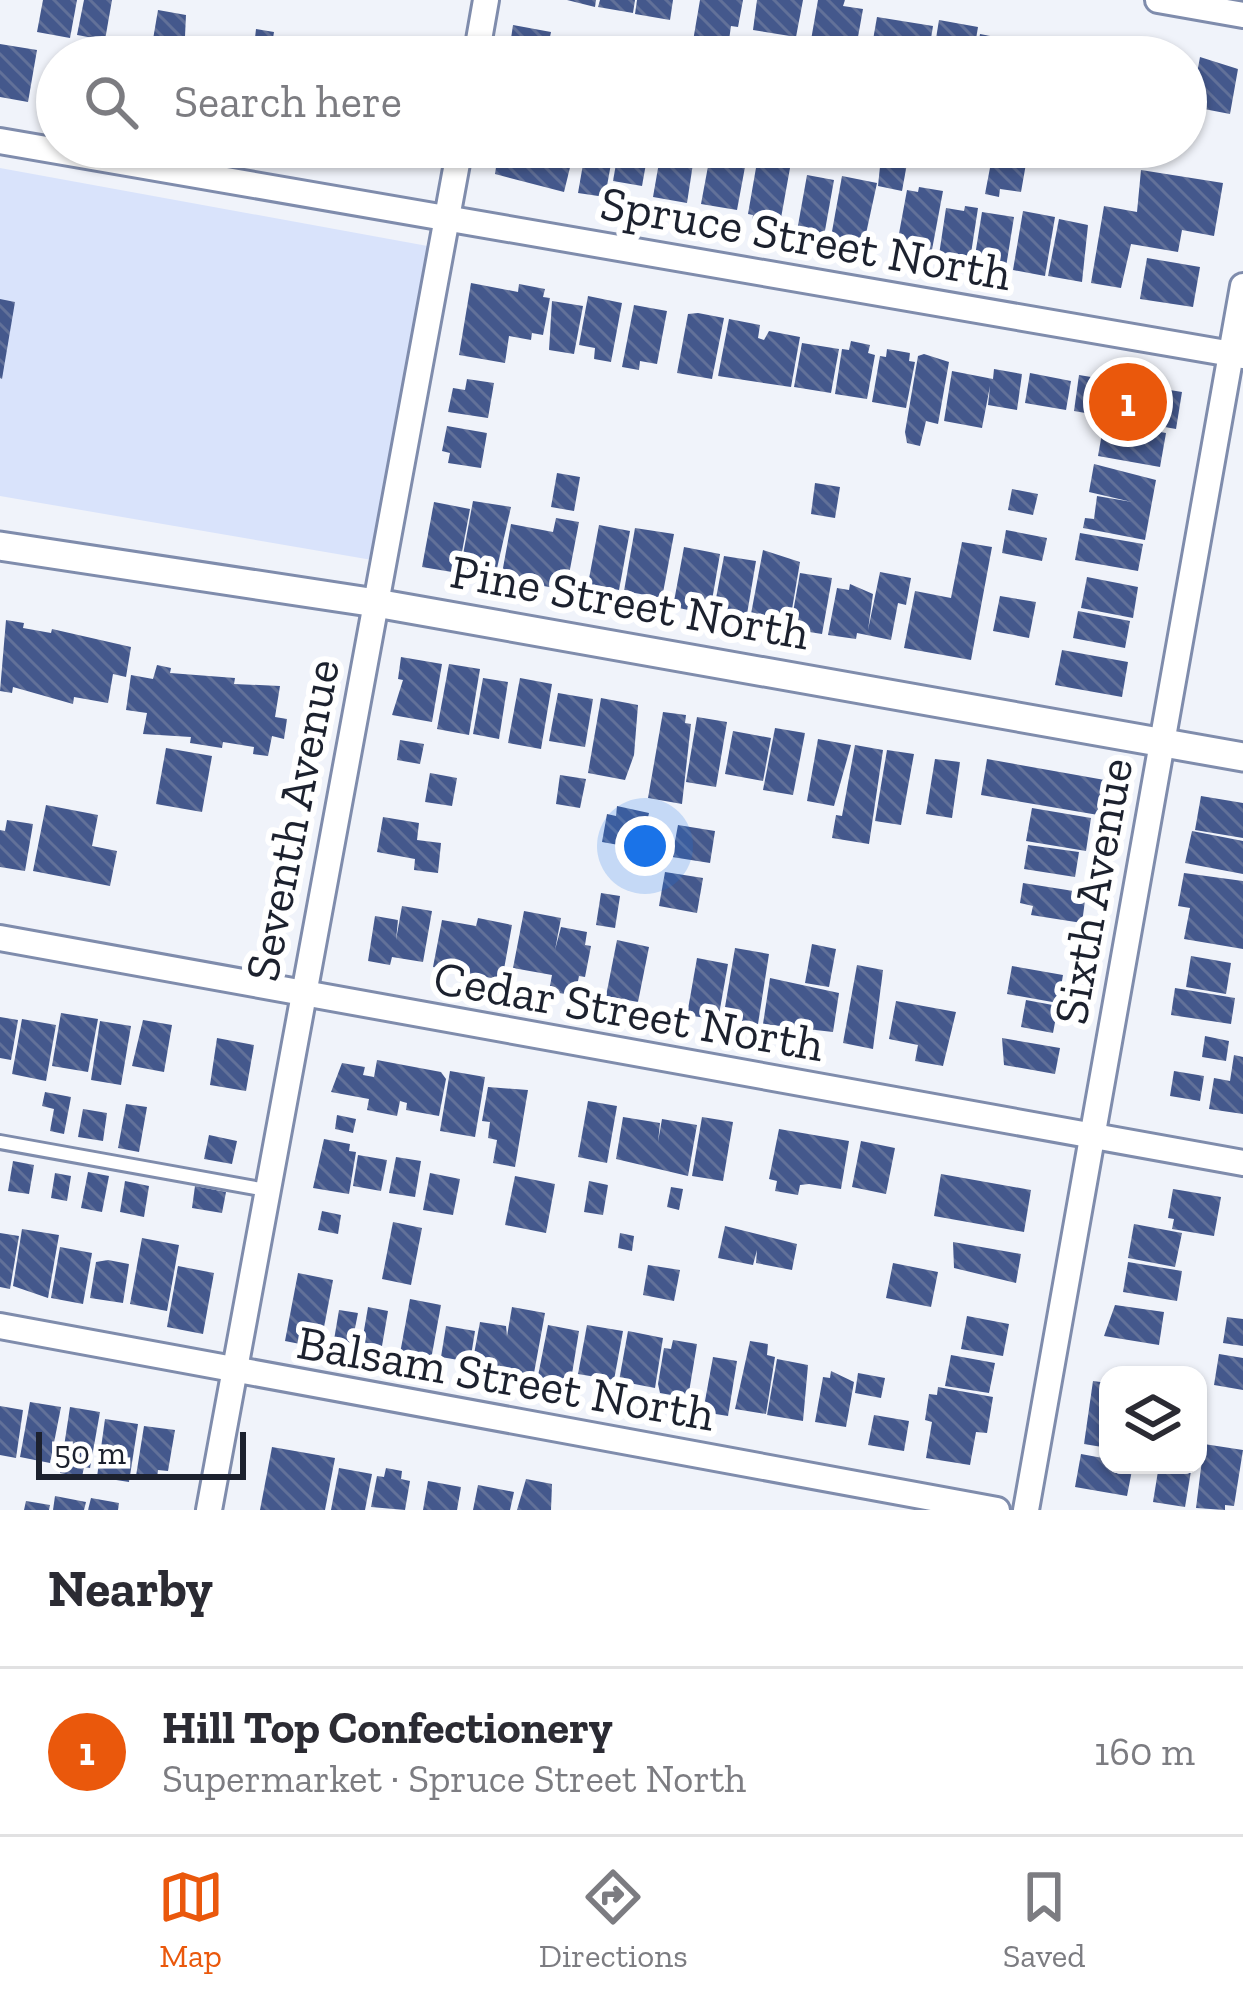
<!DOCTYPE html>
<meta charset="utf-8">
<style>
body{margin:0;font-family:"Zilla Slab",serif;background:#f7f7f7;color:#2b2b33}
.controls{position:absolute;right:36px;bottom:36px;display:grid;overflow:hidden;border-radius:24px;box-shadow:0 3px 9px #0004}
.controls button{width:108px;height:108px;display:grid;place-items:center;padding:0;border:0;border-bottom:3px solid #e1e1e2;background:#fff;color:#2b2b33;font:60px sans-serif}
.scale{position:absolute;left:36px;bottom:30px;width:210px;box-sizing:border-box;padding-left:12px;border:6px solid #1c212e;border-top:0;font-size:33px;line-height:42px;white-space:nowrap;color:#1c212e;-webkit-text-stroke:9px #fff;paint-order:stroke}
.you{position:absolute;left:645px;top:846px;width:42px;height:42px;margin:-30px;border:9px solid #fff;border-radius:50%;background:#1a73e8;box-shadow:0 0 0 18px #1a73e833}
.badge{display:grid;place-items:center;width:78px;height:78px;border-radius:50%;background:#ea580c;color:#fff;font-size:39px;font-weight:700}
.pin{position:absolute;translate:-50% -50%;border:6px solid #fff;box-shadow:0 3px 12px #0006}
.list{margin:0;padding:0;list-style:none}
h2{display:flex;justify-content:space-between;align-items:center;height:156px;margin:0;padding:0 48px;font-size:51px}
h2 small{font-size:39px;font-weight:400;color:#7c7c81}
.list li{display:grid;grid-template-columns:78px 1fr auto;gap:36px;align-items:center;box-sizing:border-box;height:168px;padding:0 48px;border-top:3px solid #e1e1e2}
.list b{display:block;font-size:45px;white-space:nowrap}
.list p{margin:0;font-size:39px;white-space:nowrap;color:#7c7c81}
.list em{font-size:39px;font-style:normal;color:#7c7c81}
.icon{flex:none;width:66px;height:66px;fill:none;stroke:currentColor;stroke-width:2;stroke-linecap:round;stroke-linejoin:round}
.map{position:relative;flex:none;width:1243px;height:1510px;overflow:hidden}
.search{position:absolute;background:#fff;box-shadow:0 3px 9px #0004;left:36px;right:36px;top:36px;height:132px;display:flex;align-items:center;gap:30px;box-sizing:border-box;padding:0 42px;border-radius:66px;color:#7c7c81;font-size:45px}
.sheet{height:324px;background:#fff}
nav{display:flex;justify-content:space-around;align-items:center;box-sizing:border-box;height:168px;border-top:3px solid #e1e1e2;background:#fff;font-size:33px;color:#7c7c81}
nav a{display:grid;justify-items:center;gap:6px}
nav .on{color:#ea580c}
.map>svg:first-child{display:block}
.green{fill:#d9e3fb}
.building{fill:url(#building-back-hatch)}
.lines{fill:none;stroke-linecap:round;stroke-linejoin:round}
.service-casing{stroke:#7f8cac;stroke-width:18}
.minor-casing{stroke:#7f8cac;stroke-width:30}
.tertiary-casing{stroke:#7f8cac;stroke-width:33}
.service{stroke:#fff;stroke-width:12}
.minor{stroke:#fff;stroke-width:24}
.tertiary{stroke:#fff;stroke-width:27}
.labels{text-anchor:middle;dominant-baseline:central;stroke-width:12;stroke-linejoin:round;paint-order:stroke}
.street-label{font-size:48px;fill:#1c212e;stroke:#fff}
</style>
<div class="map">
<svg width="1243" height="1510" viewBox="0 0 1243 1510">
<defs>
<pattern id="building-back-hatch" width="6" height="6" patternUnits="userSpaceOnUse" patternTransform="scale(3)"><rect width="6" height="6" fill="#44588c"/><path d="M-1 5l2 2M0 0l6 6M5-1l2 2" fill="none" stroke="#627199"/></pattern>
</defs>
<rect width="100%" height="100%" fill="#f0f3fa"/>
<path class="green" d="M0 168 433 247 378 561 0 496Z"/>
<g class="building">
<path d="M43 0H77L70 38 37 32Z"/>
<path d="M84 0H112L105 40 77 35Z"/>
<path d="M567 0H596L595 7Z"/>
<path d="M600 0H635L633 13 598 7Z"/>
<path d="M637 0H673L670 20 635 14Z"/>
<path d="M700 0H743L738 27 731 26 729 40 718 38 717 45 693 41Z"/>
<path d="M757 0H803L796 37 753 30Z"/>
<path d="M818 0H845L843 6 863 9 856 48 811 40Z"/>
<path d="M158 10 186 15 184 57H150Z"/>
<path d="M877 17 933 26 928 57H870Z"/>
<path d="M939 20 978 27 973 57H933Z"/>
<path d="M513 25 551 32 546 57 509 52Z"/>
<path d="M256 29 274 32 270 57H236L239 36 255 38Z"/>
<path d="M980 34 1011 40 1008 57H976Z"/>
<path d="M313 36 347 42 345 57H309Z"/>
<path d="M1014 41 1043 46 1041 57H1011Z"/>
<path d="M0 44 37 50 28 102 0 97Z"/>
<path d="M1087 44 1119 50 1118 57H1085Z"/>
<path d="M1200 57 1238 69 1230 114 1204 109 1203 119 1189 117Z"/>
<path d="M392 147H416L413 163 390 160Z"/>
<path d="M499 147H575L564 192 495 174Z"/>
<path d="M586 147H614L605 197 578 193Z"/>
<path d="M619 147H649L642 186 613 181Z"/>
<path d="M882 147H910L902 191 878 186Z"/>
<path d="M936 147H957L954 165 934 162Z"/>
<path d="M661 151 694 157 687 203 653 197Z"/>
<path d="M993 152 1027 158 1021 192 1000 189 999 197 985 194Z"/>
<path d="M717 153 740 157 738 166 745 167 737 210 701 204 709 161 716 162Z"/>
<path d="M757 162 790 168 781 218 774 217 772 226 752 223 753 215 748 214Z"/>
<path d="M1141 170 1223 183 1214 236 1182 230 1178 252 1131 244 1121 288 1091 283 1104 206 1137 212Z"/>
<path d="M807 175 834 180 824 236 797 231Z"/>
<path d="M842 176 877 183 864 243 831 237Z"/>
<path d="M919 187 943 191 931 255 910 251 911 242 898 239 907 190 918 192Z"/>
<path d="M965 206 978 208 970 260 939 255 946 208 964 211Z"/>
<path d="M1023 211 1055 217 1045 276 1013 270Z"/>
<path d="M982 212 1014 217 1006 267 974 262Z"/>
<path d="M1059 219 1088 225 1082 282 1048 276Z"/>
<path d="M1147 258 1200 267 1193 307 1140 299Z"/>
<path d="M471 283 518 292 519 284 545 289 543 297 550 298 543 335 532 333 531 340 509 336 505 363 459 355Z"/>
<path d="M588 296 622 303 611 362 594 359 595 348 579 345Z"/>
<path d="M0 299 15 302 2 379 0 378Z"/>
<path d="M552 301 583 306 574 354 549 350Z"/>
<path d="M634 305 667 311 657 364 640 361 639 370 622 367Z"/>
<path d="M698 313 724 318 712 379 677 373 688 314Z"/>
<path d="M729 319 760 325 758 338 764 340 769 331 800 337 791 387 718 376Z"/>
<path d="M851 341 870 345 868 353 875 355 867 399 835 394 842 349 849 350Z"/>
<path d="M802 343 839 349 831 393 794 387Z"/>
<path d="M887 349 910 353 909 361 915 362 906 408 872 402 880 356 886 357Z"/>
<path d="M924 354 949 362 938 424 926 421 920 446 907 443 905 432 918 356Z"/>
<path d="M994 369 1022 374 1017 410 988 405 990 386 982 428 944 421 952 371 993 379Z"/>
<path d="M1030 373 1071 381 1066 410 1025 403Z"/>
<path d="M1079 375 1182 392 1176 429 1074 411Z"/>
<path d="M467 379 494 383 488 418 448 412 453 388 465 390Z"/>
<path d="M1104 422 1166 433 1160 467 1098 456Z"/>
<path d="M447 426 487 433 481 468 448 463 450 453 442 451Z"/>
<path d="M1094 464 1156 480 1145 540 1083 528 1085 518 1094 519 1097 496 1132 502 1089 492Z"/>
<path d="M557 473 580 477 574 511 551 507Z"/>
<path d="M815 483 840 487 835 518 811 514Z"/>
<path d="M1012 489 1038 494 1033 515 1008 510Z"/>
<path d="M473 501 511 507 495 577 460 571Z"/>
<path d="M434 502 470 509 458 573 422 567Z"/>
<path d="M556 518 579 522 566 590 538 585 539 577 534 576 532 585 501 579 511 524 553 532Z"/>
<path d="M599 525 630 531 619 590 588 584Z"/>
<path d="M635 528 674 534 662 598 624 591Z"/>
<path d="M1006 530 1047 538 1042 561 1002 553Z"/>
<path d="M1080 533 1143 544 1138 571 1075 560Z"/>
<path d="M962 542 992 547 971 660 904 648 915 591 951 598Z"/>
<path d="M684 547 720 554 711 606 700 604 699 612 673 607Z"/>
<path d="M763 550 800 562 790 621 751 614Z"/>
<path d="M724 556 756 561 746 620 713 614Z"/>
<path d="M880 572 911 578 906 605 898 603 891 640 857 633 856 639 828 635 837 588 849 590 850 584 873 594 868 630Z"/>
<path d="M800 573 832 578 822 634 790 629Z"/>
<path d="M1087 577 1138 587 1133 618 1081 608Z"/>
<path d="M1000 596 1036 602 1029 638 993 631Z"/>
<path d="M1078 611 1130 621 1125 648 1073 638Z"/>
<path d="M6 620 24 623 23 628 51 633 52 629 131 647 126 677 113 674 108 703 74 697 73 704 13 687 12 693 0 691Z"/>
<path d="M1062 650 1128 662 1122 697 1055 685Z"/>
<path d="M401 657 442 664 432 722 392 715 403 680 398 679Z"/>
<path d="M449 664 480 669 469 735 437 729Z"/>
<path d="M157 665 171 668 170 673 235 678 234 684 280 686 275 717 287 719 284 739 272 736 268 756 253 754 254 747 223 742 222 748 190 743 191 737 143 734 147 713 126 710 131 675 153 679Z"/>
<path d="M483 678 508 682 499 739 473 734Z"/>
<path d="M520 678 552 684 541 749 508 743Z"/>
<path d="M558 693 593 699 585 747 549 741Z"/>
<path d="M601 698 638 705 634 755 625 780 588 773Z"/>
<path d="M663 712 686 715 685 723 691 724 682 804 648 798Z"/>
<path d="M697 717 727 722 716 787 686 782Z"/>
<path d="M775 728 805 733 793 795 763 790Z"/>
<path d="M733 731 771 738 763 781 725 774Z"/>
<path d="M818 739 851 745 834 806 807 801Z"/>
<path d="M400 740 424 744 420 764 397 760Z"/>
<path d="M855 745 883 750 869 844 832 838 836 815 842 816Z"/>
<path d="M166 748 212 756 202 812 156 804Z"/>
<path d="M887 750 914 754 901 825 875 821Z"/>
<path d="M935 759 960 762 952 818 926 814Z"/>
<path d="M987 759 1116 782 1110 817 981 795Z"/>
<path d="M430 773 457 778 452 806 425 802Z"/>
<path d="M560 775 586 779 580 808 556 804Z"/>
<path d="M1201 796 1243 803V838L1195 830Z"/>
<path d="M46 805 98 815 92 846 117 851 110 886 33 871Z"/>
<path d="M617 806 649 813 641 849 602 842 607 814 616 816Z"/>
<path d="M1032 808 1091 818 1086 851 1026 841Z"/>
<path d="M383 817 419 823 417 840 441 843 438 873 414 870 415 859 377 852Z"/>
<path d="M7 820 33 824 25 871 0 867V830L5 831Z"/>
<path d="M678 825 715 831 710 863 672 857Z"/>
<path d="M1192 831 1243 841V874L1185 863Z"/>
<path d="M1028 845 1079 852 1075 877 1024 869Z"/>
<path d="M665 872 703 878 697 913 659 906Z"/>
<path d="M1184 873 1243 881V949L1184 939 1190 908 1178 906Z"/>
<path d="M1023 883 1086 893 1082 923 1031 915 1033 906 1020 903Z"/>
<path d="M601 893 620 896 615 928 596 925Z"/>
<path d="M402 906 432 911 423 962 392 957 390 965 368 961 375 916 398 920 396 940Z"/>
<path d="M524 911 561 918 555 950 561 927 587 932 585 945 591 946 585 977 579 976 575 996 549 991 552 975 513 968Z"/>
<path d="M478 918 512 925 502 980 433 967 442 920 476 926Z"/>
<path d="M617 940 649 947 638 1002 606 996Z"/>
<path d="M812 944 836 949 829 987 805 983Z"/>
<path d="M735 948 769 954 758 1024 723 1019Z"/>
<path d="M1191 956 1231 963 1226 994 1186 987Z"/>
<path d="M697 958 728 964 718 1020 687 1015Z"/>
<path d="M857 965 883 970 873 1049 843 1043Z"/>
<path d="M1012 966 1063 975 1058 1003 1007 994Z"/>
<path d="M770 978 839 993 833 1032 763 1024Z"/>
<path d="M1175 988 1235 998 1231 1024 1171 1015Z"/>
<path d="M1026 1000 1058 1006 1053 1033 1021 1027Z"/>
<path d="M896 1001 956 1012 943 1066 915 1061 918 1045 889 1039Z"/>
<path d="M61 1013 98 1019 88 1072 52 1066Z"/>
<path d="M0 1017 18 1020 11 1060 0 1058Z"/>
<path d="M22 1019 56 1025 46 1081 12 1074Z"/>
<path d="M143 1020 172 1025 164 1072 132 1066Z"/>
<path d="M100 1021 131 1026 121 1085 91 1080Z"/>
<path d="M1205 1036 1229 1041 1226 1061 1202 1057Z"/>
<path d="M217 1038 254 1045 246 1091 210 1085Z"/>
<path d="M1002 1038 1060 1048 1055 1074 1004 1065Z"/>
<path d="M1234 1055 1243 1057V1114L1209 1109 1214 1078 1230 1081Z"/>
<path d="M377 1060 441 1072 446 1079 439 1116 406 1110 407 1103 400 1101 397 1116 367 1110 369 1099 331 1092 342 1063 365 1067 363 1075 374 1077Z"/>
<path d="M450 1071 485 1077 475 1137 440 1131Z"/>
<path d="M1174 1071 1204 1076 1200 1101 1170 1096Z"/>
<path d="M488 1087 528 1090 515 1167 493 1163 497 1140 488 1138 490 1122 482 1121Z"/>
<path d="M45 1092 71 1097 64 1134 50 1131 54 1109 42 1106Z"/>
<path d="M588 1101 617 1106 607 1163 578 1157Z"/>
<path d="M126 1104 147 1107 139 1152 118 1148Z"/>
<path d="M83 1109 107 1113 103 1141 78 1137Z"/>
<path d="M337 1115 356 1119 353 1133 335 1129Z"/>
<path d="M623 1117 660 1123 658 1142 662 1119 697 1125 688 1176 616 1159Z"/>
<path d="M702 1117 733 1122 723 1181 692 1176Z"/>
<path d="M779 1129 849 1141 841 1189 809 1184 800 1185 798 1195 775 1191 777 1181 769 1179Z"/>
<path d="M209 1135 237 1141 232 1164 204 1159Z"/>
<path d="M324 1139 350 1144 349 1151 356 1152 349 1194 313 1188Z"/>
<path d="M861 1141 895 1148 886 1194 852 1187Z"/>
<path d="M358 1155 387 1160 381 1191 353 1186Z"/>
<path d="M396 1157 421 1161 415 1197 389 1193Z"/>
<path d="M13 1161 34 1165 29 1194 8 1191Z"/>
<path d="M88 1172 109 1176 102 1212 81 1208Z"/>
<path d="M55 1173 71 1176 67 1201 51 1198Z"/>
<path d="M430 1173 460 1179 453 1215 423 1210Z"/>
<path d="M941 1174 1031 1190 1024 1232 934 1216Z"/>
<path d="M515 1176 555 1184 546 1233 505 1225Z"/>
<path d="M125 1181 149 1186 144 1217 120 1212Z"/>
<path d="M589 1181 608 1185 603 1215 584 1212Z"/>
<path d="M195 1186 226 1192 222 1213 192 1208Z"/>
<path d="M671 1187 683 1189 679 1210 667 1207Z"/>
<path d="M1173 1189 1221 1197 1214 1236 1172 1229 1174 1219 1168 1218Z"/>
<path d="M322 1211 341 1215 338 1234 318 1230Z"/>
<path d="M393 1222 422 1228 411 1285 382 1279Z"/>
<path d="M1134 1224 1182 1233 1175 1267 1128 1258Z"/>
<path d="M725 1226 797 1244 792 1270 756 1263 757 1250 753 1265 718 1258Z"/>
<path d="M22 1229 59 1235 48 1298 13 1286Z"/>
<path d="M0 1233 19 1236 10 1289 0 1287Z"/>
<path d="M620 1233 634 1236 632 1251 618 1248Z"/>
<path d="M142 1238 179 1245 167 1311 130 1304Z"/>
<path d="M953 1242 1021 1254 1016 1283 954 1268Z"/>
<path d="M60 1247 92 1253 83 1304 51 1298Z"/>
<path d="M108 1260 129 1264 123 1303 90 1298 96 1262Z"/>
<path d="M1128 1262 1182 1271 1177 1301 1123 1292Z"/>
<path d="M893 1263 938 1272 931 1307 886 1298Z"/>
<path d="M648 1265 680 1270 674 1301 643 1295Z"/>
<path d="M178 1266 214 1273 203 1334 167 1327Z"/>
<path d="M298 1273 333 1280 320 1348 285 1341Z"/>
<path d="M410 1299 441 1305 430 1365 399 1359Z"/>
<path d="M1115 1305 1164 1312 1159 1345 1104 1336Z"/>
<path d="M368 1307 388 1311 382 1346 362 1342Z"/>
<path d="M512 1307 545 1313 532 1384 511 1380 512 1372 472 1365 480 1322 506 1326 507 1336Z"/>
<path d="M339 1310 358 1313 352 1343 334 1340Z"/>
<path d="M967 1316 1009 1324 1003 1356 961 1349Z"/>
<path d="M1227 1317 1243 1319V1346L1223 1343Z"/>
<path d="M548 1325 579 1331 570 1386 537 1381Z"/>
<path d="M587 1325 623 1331 614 1380 578 1374Z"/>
<path d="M446 1326 475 1331 470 1362 441 1357Z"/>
<path d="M628 1331 663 1338 655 1388 619 1381Z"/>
<path d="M673 1340 697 1344 688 1398 660 1393 658 1384 664 1348 671 1349Z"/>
<path d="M750 1341 768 1344 767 1355 775 1357 766 1414 735 1409Z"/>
<path d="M1219 1354 1243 1358V1390L1214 1385Z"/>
<path d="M951 1355 995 1363 989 1393 945 1386Z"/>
<path d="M713 1357 737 1361 728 1416 703 1412Z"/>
<path d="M777 1359 808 1365 803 1421 767 1415Z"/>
<path d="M831 1371 854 1382 846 1427 815 1422 823 1377 830 1378Z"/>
<path d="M858 1373 885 1378 881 1398 855 1393Z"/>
<path d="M1093 1381 1108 1383V1448L1084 1444Z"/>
<path d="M938 1387 993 1397 987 1433 976 1432 970 1465 926 1458 932 1422 925 1420 929 1394 937 1395Z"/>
<path d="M30 1402 61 1407 50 1463 20 1457Z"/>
<path d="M0 1406 23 1410 16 1458 0 1455Z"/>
<path d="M70 1407 100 1412 90 1468 84 1467 82 1477 60 1473Z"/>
<path d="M874 1415 909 1421 904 1451 868 1445Z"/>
<path d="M105 1419 138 1424 129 1482 97 1477Z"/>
<path d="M144 1426 175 1430 168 1471 158 1470 157 1479 136 1476Z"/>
<path d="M1204 1444 1243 1450 1234 1506 1225 1505V1510L1196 1508Z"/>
<path d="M272 1447 335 1458 325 1510H260Z"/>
<path d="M1081 1454 1108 1459V1465H1133L1127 1496 1075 1487Z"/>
<path d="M1159 1465H1192L1185 1507 1153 1502Z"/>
<path d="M339 1468 372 1474 365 1510H331Z"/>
<path d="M386 1468 402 1471 401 1479 410 1481 405 1510 371 1507 377 1476 384 1477Z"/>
<path d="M526 1479 552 1484 551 1510H517Z"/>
<path d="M428 1481 461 1487 457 1510H423Z"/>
<path d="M478 1485 514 1492 510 1510H473Z"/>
<path d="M55 1496 86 1502 84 1510H53Z"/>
<path d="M91 1498 119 1503 118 1510H88Z"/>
<path d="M26 1501 50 1505 49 1510H24Z"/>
</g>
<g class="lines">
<g class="service-casing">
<path id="service" d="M0 1142 266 1190"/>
</g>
<g class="minor-casing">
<g id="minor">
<path d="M1158 0 1243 15"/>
<path d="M476 57 486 0"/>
<path d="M0 141 1243 356"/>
<path d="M0 938 1243 1163"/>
<path d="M0 1326 997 1510"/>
<path d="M209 1510 460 147"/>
<path d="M1026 1510 1243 286"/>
</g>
</g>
<g class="tertiary-casing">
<path id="tertiary" d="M0 546 376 603 1243 757"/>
</g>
<use href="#service" class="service"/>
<use href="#minor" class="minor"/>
<use href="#tertiary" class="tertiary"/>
</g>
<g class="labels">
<g class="street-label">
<text transform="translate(806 238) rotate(10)">Spruce Street North</text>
<text transform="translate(630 602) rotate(10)">Pine Street North</text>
<text transform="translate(292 820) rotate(-79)">Seventh Avenue</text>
<text transform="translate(1093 891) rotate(-80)">Sixth Avenue</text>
<text transform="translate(629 1011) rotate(10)">Cedar Street North</text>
<text transform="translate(506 1378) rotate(10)">Balsam Street North</text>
</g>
</g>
</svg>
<div class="controls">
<button><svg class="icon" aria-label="layers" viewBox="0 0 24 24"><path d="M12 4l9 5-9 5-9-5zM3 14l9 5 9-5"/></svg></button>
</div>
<div class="scale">50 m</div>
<div class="you"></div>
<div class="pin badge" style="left:1128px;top:402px">1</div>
<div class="search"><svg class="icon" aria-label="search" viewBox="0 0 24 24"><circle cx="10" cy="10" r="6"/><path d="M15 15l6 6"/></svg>Search here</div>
</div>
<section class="sheet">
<h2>Nearby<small></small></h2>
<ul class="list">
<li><span class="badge">1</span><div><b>Hill Top Confectionery</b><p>Supermarket · Spruce Street North</p></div><em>160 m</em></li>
</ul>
</section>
<nav>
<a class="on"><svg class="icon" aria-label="map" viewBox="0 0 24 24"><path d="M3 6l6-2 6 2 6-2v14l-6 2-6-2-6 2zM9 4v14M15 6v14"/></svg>Map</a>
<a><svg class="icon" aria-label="directions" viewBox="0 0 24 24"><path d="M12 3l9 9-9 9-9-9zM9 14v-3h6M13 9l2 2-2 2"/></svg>Directions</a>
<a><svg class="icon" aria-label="saved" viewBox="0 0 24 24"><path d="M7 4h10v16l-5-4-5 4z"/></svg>Saved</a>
</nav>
